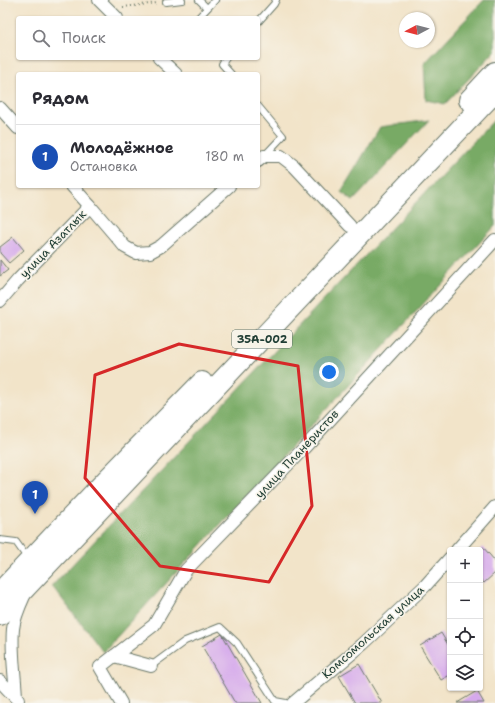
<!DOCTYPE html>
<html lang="ru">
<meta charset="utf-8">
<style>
body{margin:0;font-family:"Shantell Sans",sans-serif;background:#f2f2f3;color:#2b2b33}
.controls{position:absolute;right:12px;bottom:12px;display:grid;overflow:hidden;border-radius:4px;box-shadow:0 1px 3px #0004}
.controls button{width:36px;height:36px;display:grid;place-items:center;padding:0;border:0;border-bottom:1px solid #e1e1e2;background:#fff;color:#2b2b33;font:20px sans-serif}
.compass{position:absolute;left:399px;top:12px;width:36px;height:36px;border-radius:50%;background:#fff;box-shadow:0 1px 3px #0004;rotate:263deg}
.you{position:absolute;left:329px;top:372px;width:14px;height:14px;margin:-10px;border:3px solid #fff;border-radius:50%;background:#1a73e8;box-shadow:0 0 0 6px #1a73e833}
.badge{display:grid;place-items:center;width:26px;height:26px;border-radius:50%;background:#d1495b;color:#fff;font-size:13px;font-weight:700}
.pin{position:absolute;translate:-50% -33px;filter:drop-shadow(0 1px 2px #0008)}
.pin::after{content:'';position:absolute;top:21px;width:14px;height:12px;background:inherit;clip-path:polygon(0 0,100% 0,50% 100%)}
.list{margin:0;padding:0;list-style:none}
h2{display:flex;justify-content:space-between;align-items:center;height:52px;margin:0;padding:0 16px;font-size:17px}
h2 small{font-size:13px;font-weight:400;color:#7c7c81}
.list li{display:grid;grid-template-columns:26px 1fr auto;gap:12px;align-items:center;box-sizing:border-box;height:64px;padding:0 16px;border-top:1px solid #e1e1e2}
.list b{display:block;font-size:15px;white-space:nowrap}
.list p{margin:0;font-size:13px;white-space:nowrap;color:#7c7c81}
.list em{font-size:13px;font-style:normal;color:#7c7c81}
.icon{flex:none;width:22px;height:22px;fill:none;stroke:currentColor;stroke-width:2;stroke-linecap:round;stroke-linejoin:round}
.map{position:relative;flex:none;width:495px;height:703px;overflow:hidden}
.search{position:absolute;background:#fff;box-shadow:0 1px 3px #0004;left:16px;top:16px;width:244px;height:44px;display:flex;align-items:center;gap:10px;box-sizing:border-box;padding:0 14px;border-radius:4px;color:#7c7c81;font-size:15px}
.panel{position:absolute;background:#fff;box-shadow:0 1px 3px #0004;left:16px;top:72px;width:244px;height:116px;border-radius:4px}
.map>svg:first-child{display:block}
.forest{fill:#78aa65;stroke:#4c744c}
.building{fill:#d5a9ec}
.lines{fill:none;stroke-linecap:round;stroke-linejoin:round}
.lane-casing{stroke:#697768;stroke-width:8}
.street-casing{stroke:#697768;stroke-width:14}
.primary-casing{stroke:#697768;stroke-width:22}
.path{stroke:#697768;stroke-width:2;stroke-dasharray:1 3;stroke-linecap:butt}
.lane{stroke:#fff;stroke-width:6}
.street{stroke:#fff;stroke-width:12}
.primary{stroke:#fff;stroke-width:20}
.marked{fill:none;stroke:#d62828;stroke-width:3;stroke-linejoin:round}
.labels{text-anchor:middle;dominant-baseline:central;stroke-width:3;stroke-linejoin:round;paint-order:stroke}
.shield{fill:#f7f3e8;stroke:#60746a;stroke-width:1}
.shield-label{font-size:11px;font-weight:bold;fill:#1f3d34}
.street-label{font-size:12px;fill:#1f3d34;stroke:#f7f3e8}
</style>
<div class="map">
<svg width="495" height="703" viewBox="0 0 495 703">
<rect width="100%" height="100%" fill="#f7f3e8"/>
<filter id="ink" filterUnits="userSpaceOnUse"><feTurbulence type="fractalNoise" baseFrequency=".025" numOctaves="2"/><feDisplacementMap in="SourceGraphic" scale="8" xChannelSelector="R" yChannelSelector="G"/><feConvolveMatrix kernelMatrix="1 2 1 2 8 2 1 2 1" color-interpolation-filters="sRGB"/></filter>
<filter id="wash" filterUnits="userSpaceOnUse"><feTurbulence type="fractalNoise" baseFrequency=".012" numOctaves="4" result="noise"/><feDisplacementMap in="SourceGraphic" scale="16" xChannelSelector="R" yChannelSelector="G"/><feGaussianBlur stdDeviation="0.9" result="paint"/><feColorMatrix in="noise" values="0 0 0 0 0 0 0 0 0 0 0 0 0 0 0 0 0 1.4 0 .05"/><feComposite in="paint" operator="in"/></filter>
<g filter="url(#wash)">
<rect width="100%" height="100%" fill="#f2e4c9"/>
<g class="forest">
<path d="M484 0H495V51L445 104 426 100 424 64Z"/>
<path d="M495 119V226L103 652 52 586Z"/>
<path d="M429 120 353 201 341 192 380 127Z"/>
</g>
<g id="blocks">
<g class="building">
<path d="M13 237 24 250 9 263 0 253V247Z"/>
<path d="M0 260 8 270 0 276Z"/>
<path d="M483 547 495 561V573L484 583 480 579V550Z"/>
<path d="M441 633 450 648V675L441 680 420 646Z"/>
<path d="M222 634 262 703H235L202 646Z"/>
<path d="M359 664 382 703H355L339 676Z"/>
<path d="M477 691 484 703H457Z"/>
</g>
</g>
</g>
<g filter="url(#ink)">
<use href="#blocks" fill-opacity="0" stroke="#697768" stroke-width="1"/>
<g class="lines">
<g class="lane-casing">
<g id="lane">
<path d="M199 0 207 8"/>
<path d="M166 2 182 0"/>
<path d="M198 18 215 0"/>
<path d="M258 22 274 4 276 0"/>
<path d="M226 58 222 64 231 74"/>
<path d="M258 106 283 136 265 155"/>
<path d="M0 540 16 542 28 559"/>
<path d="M151 666 185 641 220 627 237 643 275 701 286 703"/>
</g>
</g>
<g class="street-casing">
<g id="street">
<path d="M99 0 117 18"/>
<path d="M159 58 176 74"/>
<path d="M0 108 18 128"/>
<path d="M258 161 264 156H281L294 166 350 226"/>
<path d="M72 186 90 206 125 247 136 253 150 252 161 246 229 186"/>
<path d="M0 301 18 280 90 206"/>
<path d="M457 550 495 507"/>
<path d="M114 656 151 666"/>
<path d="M0 681 18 700"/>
<path d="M16 697C15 675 11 651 13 629 14 618 19 607 24 596"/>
<path d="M121 703 100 667 154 625 186 570 304 448 495 240"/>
<path d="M293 703 363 644 425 586 450 558"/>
</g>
</g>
<g class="primary-casing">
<g id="primary">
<path d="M469 100 495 72"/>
<path d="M0 592 106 480 202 382"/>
<path d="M0 615 495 92"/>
</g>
</g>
<path class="path" d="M123 7 158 3"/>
<use href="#lane" class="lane"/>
<use href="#street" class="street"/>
<use href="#primary" class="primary"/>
</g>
</g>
<path class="marked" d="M179 344 298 366 312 506 269 582 160 566 85 478 95 375Z"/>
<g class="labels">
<rect class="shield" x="232" y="330" width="60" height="18" rx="3"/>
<g class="shield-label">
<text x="262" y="339">35А-002</text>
</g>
<g class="street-label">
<text transform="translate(53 244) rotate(-46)">улица Азатлык</text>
<text transform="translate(297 454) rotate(-47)">улица Планеристов</text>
<text transform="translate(373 632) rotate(-42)">Комсомольская улица</text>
</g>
</g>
</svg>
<div class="controls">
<button>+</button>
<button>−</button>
<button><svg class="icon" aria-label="locate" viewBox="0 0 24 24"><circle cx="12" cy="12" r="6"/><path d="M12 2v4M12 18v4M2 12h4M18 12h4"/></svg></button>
<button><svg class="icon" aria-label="layers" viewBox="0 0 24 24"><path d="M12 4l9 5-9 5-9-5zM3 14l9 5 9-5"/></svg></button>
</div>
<svg class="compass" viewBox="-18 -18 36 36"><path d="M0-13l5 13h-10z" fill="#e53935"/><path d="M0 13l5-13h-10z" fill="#7c7c81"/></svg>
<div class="you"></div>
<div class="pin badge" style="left:35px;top:514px;background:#1a4fb4">1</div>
<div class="search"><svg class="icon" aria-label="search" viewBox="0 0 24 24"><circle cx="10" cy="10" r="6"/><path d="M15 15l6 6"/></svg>Поиск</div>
<section class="panel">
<h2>Рядом<small></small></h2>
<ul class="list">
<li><span class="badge" style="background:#1a4fb4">1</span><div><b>Молодёжное</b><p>Остановка</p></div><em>180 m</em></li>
</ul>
</section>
</div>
